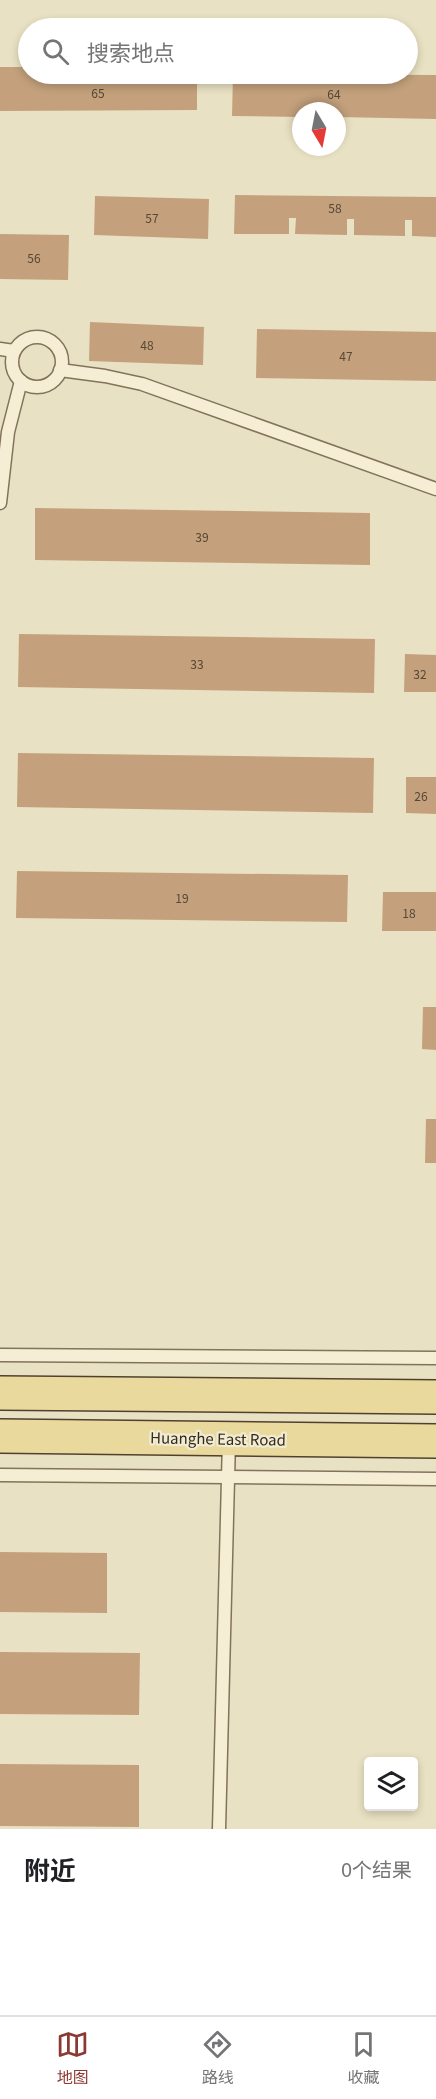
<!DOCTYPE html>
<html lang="zh">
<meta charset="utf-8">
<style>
body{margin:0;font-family:Georgia,"Noto Sans SC",serif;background:#f2f2f2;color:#202124}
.controls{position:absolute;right:18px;bottom:18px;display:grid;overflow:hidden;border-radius:6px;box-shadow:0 3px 9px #0003}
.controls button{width:54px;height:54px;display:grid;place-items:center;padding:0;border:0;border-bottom:2px solid #e0e0e0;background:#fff;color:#202124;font:30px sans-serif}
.compass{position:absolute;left:292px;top:102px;width:54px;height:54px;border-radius:50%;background:#fff;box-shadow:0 3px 9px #0003;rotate:170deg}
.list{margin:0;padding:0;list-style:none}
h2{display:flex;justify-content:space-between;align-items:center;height:78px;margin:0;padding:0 24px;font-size:26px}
h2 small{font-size:20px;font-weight:400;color:#757577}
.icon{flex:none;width:33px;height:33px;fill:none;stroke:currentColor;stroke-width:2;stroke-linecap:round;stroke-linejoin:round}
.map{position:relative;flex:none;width:436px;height:1829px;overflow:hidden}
.search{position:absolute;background:#fff;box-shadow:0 3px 9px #0003;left:18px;right:18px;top:18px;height:66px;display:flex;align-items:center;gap:15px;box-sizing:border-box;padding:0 21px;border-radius:33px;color:#757577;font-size:22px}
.sheet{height:186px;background:#fff}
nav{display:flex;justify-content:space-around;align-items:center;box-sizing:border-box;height:84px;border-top:2px solid #e0e0e0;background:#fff;font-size:16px;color:#757577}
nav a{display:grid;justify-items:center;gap:3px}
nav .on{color:#8b3931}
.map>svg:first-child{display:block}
.building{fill:#c4a17c}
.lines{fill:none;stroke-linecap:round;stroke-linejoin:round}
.lane-casing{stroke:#82735b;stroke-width:15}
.primary-casing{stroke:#50412f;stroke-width:36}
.lane{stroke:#f5eed5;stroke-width:12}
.primary{stroke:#ead99d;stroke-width:33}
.labels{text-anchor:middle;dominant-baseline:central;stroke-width:4.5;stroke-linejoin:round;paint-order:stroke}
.number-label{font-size:12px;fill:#574836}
.street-label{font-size:15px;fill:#332a1e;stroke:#f1ebd1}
</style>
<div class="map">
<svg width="436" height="1829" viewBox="0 0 436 1829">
<rect width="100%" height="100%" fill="#e9e1c3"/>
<g class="building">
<path d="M0 67H28V74H197V110L0 111Z"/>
<path d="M233 74 436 75V119L337 117V111H301V117L232 116Z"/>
<path d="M235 195 436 197V237L412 236V220H405V236L354 235V219H347V235L295 234 296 218H289V234H234Z"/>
<path d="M95 196 209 199 208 239 94 235Z"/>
<path d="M0 234 69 235 68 280 0 279Z"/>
<path d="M90 322 204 327 203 365 89 361Z"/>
<path d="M257 329 436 332V381L256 378Z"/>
<path d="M35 508 370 513V565L35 560Z"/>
<path d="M19 634 375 639 374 693 18 687Z"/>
<path d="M405 654 436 655V692H404Z"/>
<path d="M18 753 374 758 373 813 17 807Z"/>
<path d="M406 777H436V814L406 813Z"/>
<path d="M17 871 348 875 347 922 16 918Z"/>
<path d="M383 892H436V931H382Z"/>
<path d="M423 1007H436V1050L422 1049Z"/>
<path d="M426 1119H436V1163H425Z"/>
<path d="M0 1552 107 1553V1613L0 1612Z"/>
<path d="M0 1652 140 1653 139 1715 0 1714Z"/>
<path d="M0 1764 139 1765V1827L0 1826Z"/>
</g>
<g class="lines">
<g class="lane-casing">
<g id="lane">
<circle cx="37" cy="362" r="25"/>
<path d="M0 349 14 351"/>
<path d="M60 370 105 376 142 384 436 489"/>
<path d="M0 503 8 432 21 381"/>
<path d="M0 1355 436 1358"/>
<path d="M0 1475 436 1479"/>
<path d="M219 1829 229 1440"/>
</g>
</g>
<g class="primary-casing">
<g id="primary">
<path d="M0 1393 436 1397"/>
<path d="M0 1436 436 1441"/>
</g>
</g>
<use href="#lane" class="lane"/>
<use href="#primary" class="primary"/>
</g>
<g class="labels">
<g class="number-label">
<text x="98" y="92">65</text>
<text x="334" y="93">64</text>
<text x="335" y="207">58</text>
<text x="152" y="217">57</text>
<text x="34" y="257">56</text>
<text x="147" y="344">48</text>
<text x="346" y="355">47</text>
<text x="202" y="536">39</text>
<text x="197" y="663">33</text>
<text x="420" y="673">32</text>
<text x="421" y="795">26</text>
<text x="182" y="897">19</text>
<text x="409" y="912">18</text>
</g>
<g class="street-label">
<text transform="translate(218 1438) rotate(1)">Huanghe East Road</text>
</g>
</g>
</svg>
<div class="controls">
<button><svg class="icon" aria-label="layers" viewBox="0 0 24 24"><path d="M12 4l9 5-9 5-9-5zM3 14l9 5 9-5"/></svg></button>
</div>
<svg class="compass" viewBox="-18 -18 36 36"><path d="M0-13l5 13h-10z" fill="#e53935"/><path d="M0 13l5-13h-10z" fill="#757577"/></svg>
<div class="search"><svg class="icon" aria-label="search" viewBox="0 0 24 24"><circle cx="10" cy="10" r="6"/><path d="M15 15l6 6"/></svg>搜索地点</div>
</div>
<section class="sheet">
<h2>附近<small>0个结果</small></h2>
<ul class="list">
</ul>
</section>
<nav>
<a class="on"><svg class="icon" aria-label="map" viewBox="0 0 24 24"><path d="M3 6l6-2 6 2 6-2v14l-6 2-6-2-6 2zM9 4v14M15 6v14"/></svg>地图</a>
<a><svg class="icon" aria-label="directions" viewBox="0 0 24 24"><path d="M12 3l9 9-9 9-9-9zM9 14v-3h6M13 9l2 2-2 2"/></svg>路线</a>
<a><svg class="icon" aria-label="saved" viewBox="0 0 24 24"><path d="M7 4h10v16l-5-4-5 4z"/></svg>收藏</a>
</nav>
